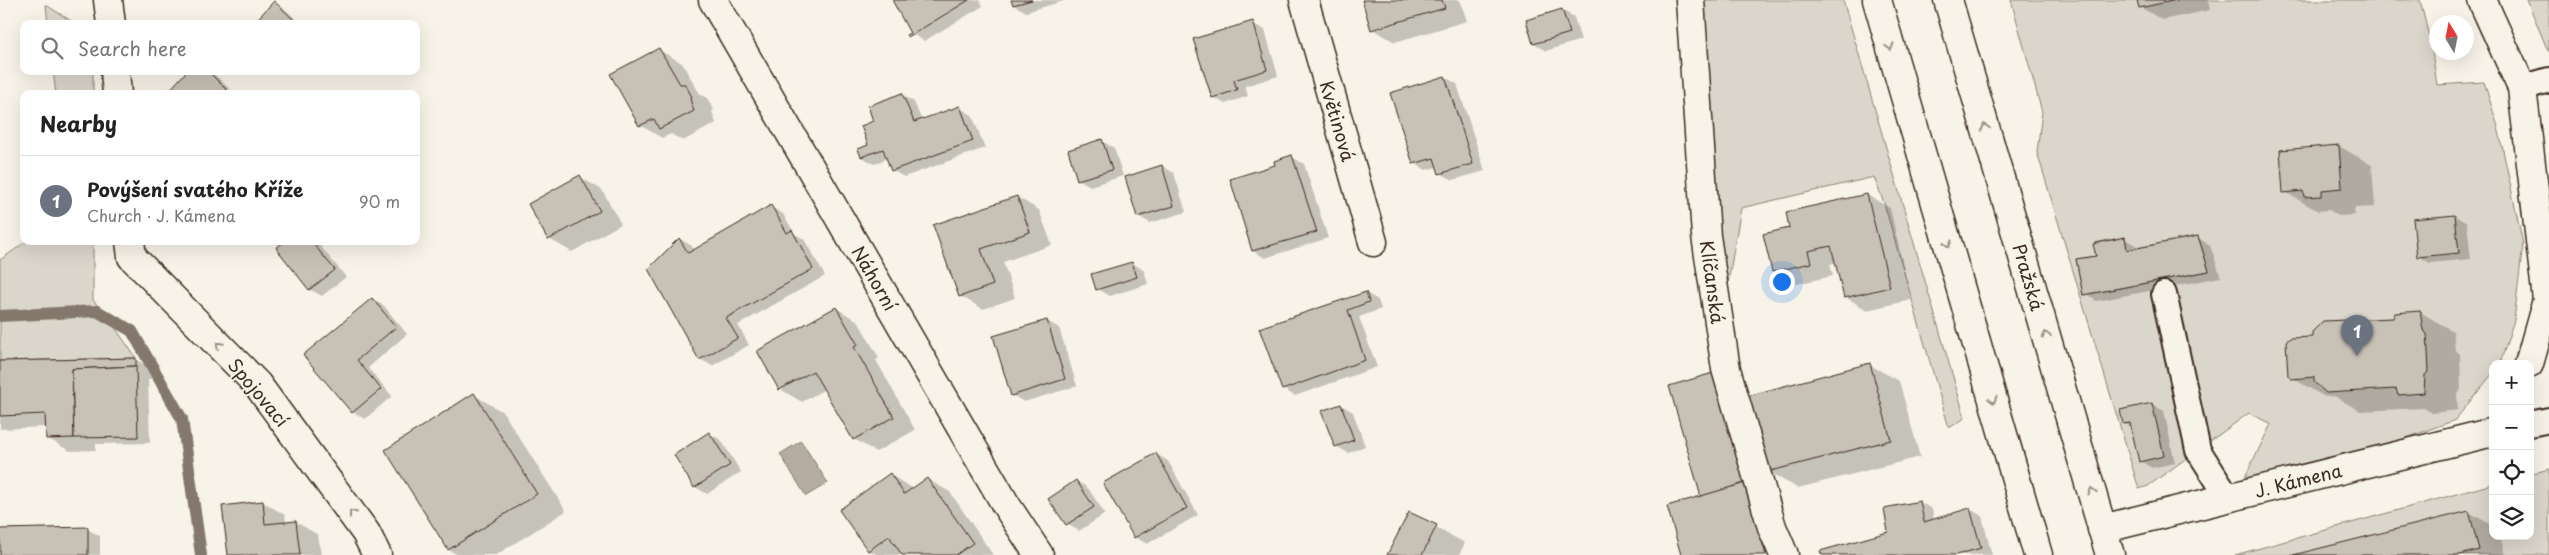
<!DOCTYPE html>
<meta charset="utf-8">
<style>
body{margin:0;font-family:"Playpen Sans",sans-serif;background:#f6f6f6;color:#222}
.controls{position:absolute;right:15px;bottom:15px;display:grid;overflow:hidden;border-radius:10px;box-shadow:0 5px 20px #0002}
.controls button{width:45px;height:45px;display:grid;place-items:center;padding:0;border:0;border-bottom:1px solid #e0e0e0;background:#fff;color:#222;font:25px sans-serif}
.compass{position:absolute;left:2429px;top:15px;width:45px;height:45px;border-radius:50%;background:#fff;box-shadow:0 5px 20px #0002;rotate:350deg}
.you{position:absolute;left:1781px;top:281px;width:18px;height:18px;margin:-12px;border:4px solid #fff;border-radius:50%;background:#1a73e8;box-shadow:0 0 0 8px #1a73e833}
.badge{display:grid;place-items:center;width:32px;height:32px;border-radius:50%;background:#d1495b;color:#fff;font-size:16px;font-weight:700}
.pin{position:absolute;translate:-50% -41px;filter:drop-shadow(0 1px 2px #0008)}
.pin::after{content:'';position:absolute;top:26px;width:18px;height:15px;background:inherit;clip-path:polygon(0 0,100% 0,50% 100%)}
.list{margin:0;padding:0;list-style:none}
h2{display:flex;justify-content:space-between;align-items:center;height:65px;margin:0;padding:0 20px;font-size:21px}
h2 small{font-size:16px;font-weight:400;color:#767676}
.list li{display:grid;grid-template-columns:32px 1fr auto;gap:15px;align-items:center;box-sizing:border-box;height:90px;padding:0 20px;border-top:1px solid #e0e0e0}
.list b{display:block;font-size:19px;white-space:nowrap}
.list p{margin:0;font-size:16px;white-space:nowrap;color:#767676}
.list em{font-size:16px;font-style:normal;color:#767676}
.icon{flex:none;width:28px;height:28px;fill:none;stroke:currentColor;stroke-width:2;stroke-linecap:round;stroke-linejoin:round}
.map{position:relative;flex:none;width:2549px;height:555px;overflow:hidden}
.search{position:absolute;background:#fff;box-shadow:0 5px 20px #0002;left:20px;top:20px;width:400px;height:55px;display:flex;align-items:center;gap:12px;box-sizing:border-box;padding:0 18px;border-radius:10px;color:#767676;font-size:19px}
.panel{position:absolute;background:#fff;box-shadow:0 5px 20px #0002;left:20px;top:90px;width:400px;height:155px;border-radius:10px}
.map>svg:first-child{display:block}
.green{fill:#dbd6cb;stroke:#8b8074;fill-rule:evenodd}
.water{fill:#b4aca0;stroke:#84786c}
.shadow{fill:#0003}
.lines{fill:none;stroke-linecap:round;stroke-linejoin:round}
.stream{stroke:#84786c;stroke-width:12}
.building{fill:#c8c1b6;stroke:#3b2a1e}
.service-casing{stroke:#3b2a1e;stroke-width:28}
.minor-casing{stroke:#3b2a1e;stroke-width:31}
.secondary-casing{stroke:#3b2a1e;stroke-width:31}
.service{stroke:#f7f3e8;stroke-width:24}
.minor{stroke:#f7f3e8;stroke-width:28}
.secondary{stroke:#f7f3e8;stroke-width:28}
.oneway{stroke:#998e83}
.labels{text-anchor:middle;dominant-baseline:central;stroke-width:4;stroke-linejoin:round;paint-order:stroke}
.street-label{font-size:18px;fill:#3b2a1e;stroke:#f7f3e8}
</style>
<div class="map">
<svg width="2549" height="555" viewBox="0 0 2549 555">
<rect width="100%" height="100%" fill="#f7f3e8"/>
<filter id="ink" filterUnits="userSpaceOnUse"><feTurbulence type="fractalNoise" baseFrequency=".02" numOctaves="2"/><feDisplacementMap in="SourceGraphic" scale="10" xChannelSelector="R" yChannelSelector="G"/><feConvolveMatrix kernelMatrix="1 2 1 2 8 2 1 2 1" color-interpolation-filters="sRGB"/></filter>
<g filter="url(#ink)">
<g class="green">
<path d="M1703 0H1843L1965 418 1949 428 1884 203 1874 177 1741 208 1727 289 1714 226Z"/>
<path d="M2011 0H2420L2431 45 2437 85 2484 82 2498 127 2523 244 2514 320 2500 364H2493V373L2455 420 2358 456 2253 480 2245 477 2271 424 2249 413 2148 486 2139 489 2037 152 2042 112ZM2198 236 2209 271 2083 295 2076 259 2096 256 2094 243 2125 237 2127 250Z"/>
<path d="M2527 0H2549V51H2548Z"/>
<path d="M46 5 76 24H48Z"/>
<path d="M53 71H93V94H56Z"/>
<path d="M27 241H93V300L112 323 136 358 0 361V260Z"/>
<path d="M2549 469V555H2235L2493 484V536H2530V474Z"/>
</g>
<path class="water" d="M801 441 828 483 806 496 780 454Z"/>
<g class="shadow">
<path d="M894 0H980L983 6 924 41 912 34Z"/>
<path d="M1013 0H1067L1026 12 1014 5Z"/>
<path d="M1364 0H1460L1467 21 1395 42 1372 29Z"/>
<path d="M2138 0H2208L2210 10 2162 20 2140 7Z"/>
<path d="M274 3 286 10 301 24H254Z"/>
<path d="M1562 10 1574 17 1581 40 1546 51 1534 44Z"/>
<path d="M1252 23 1265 30 1278 76 1245 86 1248 96 1225 104 1213 97Z"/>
<path d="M659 50 682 63 700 94 707 98 714 110 712 112 716 123 683 141 671 134 662 138 640 125Z"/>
<path d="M189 71H211L235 94H168Z"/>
<path d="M1445 77 1457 84 1485 171 1453 180 1440 173 1437 167 1426 170 1414 163Z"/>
<path d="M902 95 914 102 922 121 960 108 972 115 985 148 904 177 892 170 888 158 874 164 862 157Z"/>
<path d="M1102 141 1114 148 1123 176 1090 186 1078 179Z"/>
<path d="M2339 146 2372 165 2375 207 2354 208 2355 215 2338 216 2329 210 2318 211 2285 192Z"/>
<path d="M1292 157 1304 164 1328 238 1265 258 1253 251 1277 166Z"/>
<path d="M1162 166 1174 173 1186 212 1150 223 1138 216Z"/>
<path d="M580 177 602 190 621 224 572 252 549 239Z"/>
<path d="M1867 195 1890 208 1911 300 1867 310 1845 297 1836 262 1830 264 1833 276 1796 284 1774 271 1791 229Z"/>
<path d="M1017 197 1039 210 1052 245 1003 262 1015 298 983 309 960 296 935 226Z"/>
<path d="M771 207 783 214 795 234 804 239 825 276 738 325 749 345 712 366 700 359 680 239 692 246 694 251Z"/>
<path d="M2455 216 2467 223 2471 259 2430 263 2418 256Z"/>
<path d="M2198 238 2210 245 2221 277 2097 301 2084 294 2098 257 2125 239 2137 246V249Z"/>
<path d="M287 241H316L346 277 322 296 309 289Z"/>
<path d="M1132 263 1144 270 1148 284 1110 296 1098 289Z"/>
<path d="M1366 293 1378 300 1381 309 1359 317 1377 367 1295 396 1283 389 1261 328Z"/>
<path d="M372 299 384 306 407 334 368 368 392 396 365 419 353 412 305 355Z"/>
<path d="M836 308 858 321 879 358 876 360 915 430 876 452 854 439 825 389 802 402 780 389Z"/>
<path d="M2420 312 2453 331 2455 350 2460 354 2461 390 2457 394 2458 410 2432 413 2424 408 2360 411 2334 396 2325 397 2292 378 2313 338Z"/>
<path d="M1047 321 1059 328 1077 386 1024 402 1012 395Z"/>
<path d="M135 359 158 372V379H148L150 443 96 444V450L70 451 47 438V427L0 429V363Z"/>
<path d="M1870 365 1899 381 1920 457 1798 488 1768 472Z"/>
<path d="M474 395 503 412 566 511 496 555H458L449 550 387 450Z"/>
<path d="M2152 404 2164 411 2175 463 2152 468 2140 461 2133 428 2124 423Z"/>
<path d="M1341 405 1353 412 1365 446 1348 453 1336 446Z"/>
<path d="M709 433 721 440 741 472 707 494 695 487Z"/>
<path d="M1156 454 1168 461 1198 515 1147 544 1135 537Z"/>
<path d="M890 475 914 489 927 479 950 492 993 555H878L868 550Z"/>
<path d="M1076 481 1088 488 1105 514 1079 531 1067 524Z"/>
<path d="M1767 496 1776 555H1683Z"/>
<path d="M263 502 285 515 286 523 296 522 318 535 321 555H229Z"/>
<path d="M1920 502 1932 509 1934 520 1970 509 1982 516 1992 555H1823L1889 533Z"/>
<path d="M2469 512 2493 526V536H2500L2505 555H2298Z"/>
<path d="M1409 513 1465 543 1459 555H1389Z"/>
<path d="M87 529 100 536V555H0V530Z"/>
</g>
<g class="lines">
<path class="stream" d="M0 316 97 311 132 331 182 419 201 555"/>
</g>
<g class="building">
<path d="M892 0H969L908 37 906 35 910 33Z"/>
<path d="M1011 0H1032L1013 5Z"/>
<path d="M1362 0H1442L1445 8 1371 30Z"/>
<path d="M2137 0H2177L2139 8Z"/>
<path d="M274 1 294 20 291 24H253Z"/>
<path d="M1562 9 1570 33 1533 44 1526 20Z"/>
<path d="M1253 21 1267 70 1234 80 1237 90 1212 98 1193 39Z"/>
<path d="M659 48 680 84H685L692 97 690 99 694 111 659 129 654 119 639 126 610 74Z"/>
<path d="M187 71H208L231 94H166Z"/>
<path d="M1445 76 1473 164 1439 174 1434 158 1413 164 1390 93Z"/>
<path d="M902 93 914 122 960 106 973 141 891 171 883 149 861 157 858 149 868 145 861 126 873 121 868 106Z"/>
<path d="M1102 139 1112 170 1077 180 1068 150Z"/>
<path d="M2339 145 2342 188 2322 190V196L2304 197 2303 191 2283 193 2280 150Z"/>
<path d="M1292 155 1317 232 1252 251 1230 179 1275 165 1274 161Z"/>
<path d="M1162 165 1174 206 1137 217 1125 177Z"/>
<path d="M580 175 600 211 548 240 528 204Z"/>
<path d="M1867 194 1890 287 1844 298 1831 246 1808 251 1811 263 1772 272 1763 234 1789 228 1786 212Z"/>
<path d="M1017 196 1030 232 981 249 993 285 959 297 933 225Z"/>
<path d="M771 205 787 233 792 230 813 269 726 318 738 338 699 360 648 269 679 238 688 253Z"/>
<path d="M2455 215 2459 253 2417 257 2413 219Z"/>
<path d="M2198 236 2209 271 2083 295 2076 259 2096 256 2093 244 2125 237 2127 250Z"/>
<path d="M285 241H311L335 270 309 290 276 248Z"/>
<path d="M1132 262 1137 277 1096 290 1091 274Z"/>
<path d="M1366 292 1369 302 1348 310 1365 360 1282 390 1259 328Z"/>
<path d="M372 298 396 327 357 360 381 389 352 413 303 355Z"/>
<path d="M836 307 858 345 854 347 894 417 853 440 813 371 779 390 757 351Z"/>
<path d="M2420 311 2423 330 2427 334 2429 371 2425 375 2424 393 2398 395 2396 389 2326 393 2314 382V377L2291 379 2288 376 2286 341 2290 338 2312 337V332L2323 321 2393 318 2395 313Z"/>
<path d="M1047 320 1065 379 1011 396 993 336Z"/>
<path d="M136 358V366L72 369 74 438 46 439 45 414 0 416V361Z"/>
<path d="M1870 363 1891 440 1767 472 1747 396Z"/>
<path d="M136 366 138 437 74 438 72 369Z"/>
<path d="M1713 373 1745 483 1701 497 1669 386Z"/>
<path d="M474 393 537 494 448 550 385 450Z"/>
<path d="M2152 403 2164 456 2139 462 2130 423 2123 424 2120 410Z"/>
<path d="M1341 404 1354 440 1335 447 1321 411Z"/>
<path d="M709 432 730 465 694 488 674 455Z"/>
<path d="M1156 453 1187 508 1134 538 1103 483Z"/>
<path d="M890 473 904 494 927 478 973 543 956 555H902L889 536 868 551 839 510Z"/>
<path d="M1076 480 1094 507 1066 525 1048 499Z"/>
<path d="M1745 483 1766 555H1681L1667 506Z"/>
<path d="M263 501 265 524 296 521 300 555H228L222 506Z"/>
<path d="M1920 501 1924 522 1970 508 1981 548 1956 555H1822L1820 551 1888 532 1884 508Z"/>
<path d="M2469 511 2479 550 2460 555H2293Z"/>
<path d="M1409 512 1437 525 1422 555H1387Z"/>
<path d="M88 527V555H0V529Z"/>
</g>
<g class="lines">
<g class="service-casing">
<g id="service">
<path d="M2522 88 2549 80"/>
<path d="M2164 294 2198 450 2228 497"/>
<path d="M2530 424 2549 420"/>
</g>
</g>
<g class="minor-casing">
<g id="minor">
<path d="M108 0 111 24"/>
<path d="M713 0 1006 505 1039 555"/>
<path d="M1304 0 1373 242"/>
<path d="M1690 0 1706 236 1726 369 1772 527 1784 555"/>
<path d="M2482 0 2522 88 2547 300 2529 364"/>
<path d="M115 71 117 94"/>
<path d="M130 241 132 257 257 384 366 533 377 555"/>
<path d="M2102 529 2493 432"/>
</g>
</g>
<g class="secondary-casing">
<g id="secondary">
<path d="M1877 0 2038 555"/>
<path d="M1948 0 2110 555"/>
</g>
</g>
<use href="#service" class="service"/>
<use href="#minor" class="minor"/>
<use href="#secondary" class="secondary"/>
</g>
<defs><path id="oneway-chevron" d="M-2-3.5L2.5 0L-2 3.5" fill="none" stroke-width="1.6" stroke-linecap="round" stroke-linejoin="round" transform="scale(1.25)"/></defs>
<g class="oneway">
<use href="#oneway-chevron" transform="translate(1890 47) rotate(74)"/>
<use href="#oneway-chevron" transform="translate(1985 127) rotate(-106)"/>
<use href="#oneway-chevron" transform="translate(1948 244) rotate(74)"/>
<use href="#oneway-chevron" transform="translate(2046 335) rotate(-106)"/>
<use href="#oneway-chevron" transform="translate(219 345) rotate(-135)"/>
<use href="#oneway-chevron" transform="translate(1993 400) rotate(74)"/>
<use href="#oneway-chevron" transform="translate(2092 491) rotate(-106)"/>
<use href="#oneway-chevron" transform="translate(352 513) rotate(-126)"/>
</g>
</g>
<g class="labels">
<g class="street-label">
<text transform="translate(1338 121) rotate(74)">Květinová</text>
<text transform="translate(2029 277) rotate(74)">Pražská</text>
<text transform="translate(875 278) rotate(60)">Náhorní</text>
<text transform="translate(1713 282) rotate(82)">Klíčanská</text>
<text transform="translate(259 392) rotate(50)">Spojovací</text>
<text transform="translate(2298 480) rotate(-14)">J. Kámena</text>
</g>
</g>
</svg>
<div class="controls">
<button>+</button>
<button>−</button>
<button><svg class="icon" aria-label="locate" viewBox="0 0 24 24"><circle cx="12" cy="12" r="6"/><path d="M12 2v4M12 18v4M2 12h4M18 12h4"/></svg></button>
<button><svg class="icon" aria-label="layers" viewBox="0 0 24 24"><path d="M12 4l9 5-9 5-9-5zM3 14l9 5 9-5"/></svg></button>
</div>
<svg class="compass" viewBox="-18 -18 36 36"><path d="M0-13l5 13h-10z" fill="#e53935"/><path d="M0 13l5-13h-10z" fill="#767676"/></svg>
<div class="you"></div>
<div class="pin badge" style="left:2357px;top:356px;background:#6b7280">1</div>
<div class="search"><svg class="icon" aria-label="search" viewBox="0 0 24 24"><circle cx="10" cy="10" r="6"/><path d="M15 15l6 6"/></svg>Search here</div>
<section class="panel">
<h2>Nearby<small></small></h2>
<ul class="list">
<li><span class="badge" style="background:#6b7280">1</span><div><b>Povýšení svatého Kříže</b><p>Church · J. Kámena</p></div><em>90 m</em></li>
</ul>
</section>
</div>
